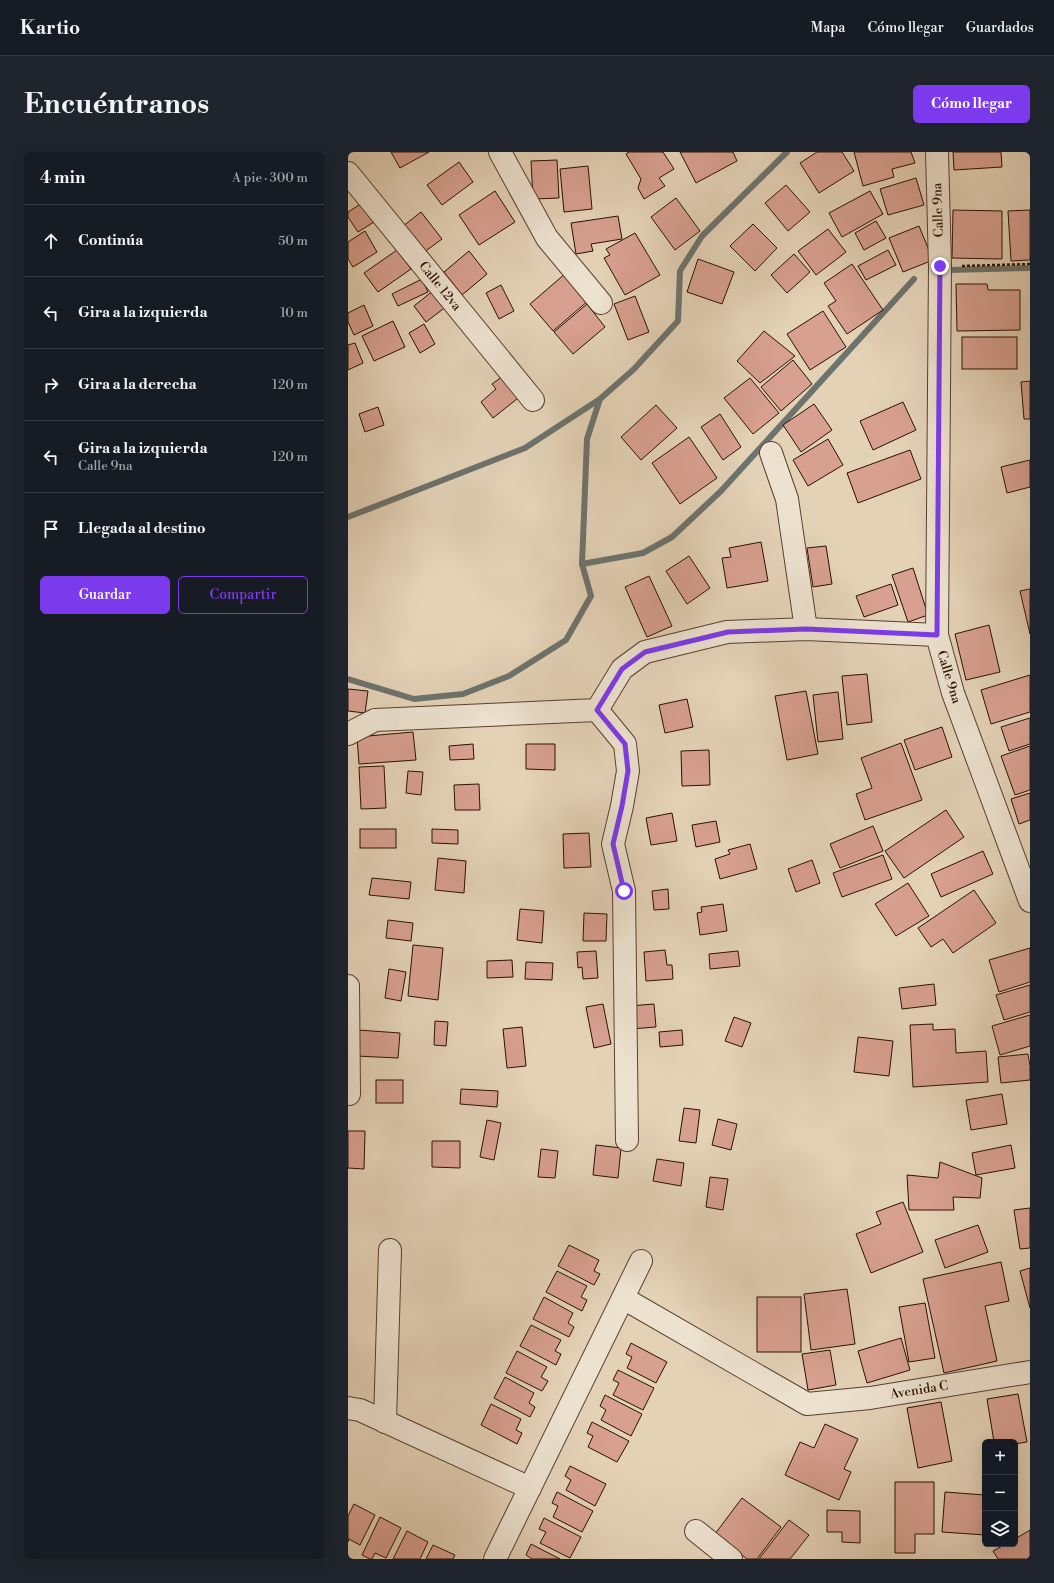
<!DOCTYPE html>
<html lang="es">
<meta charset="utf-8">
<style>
body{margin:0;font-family:"Libre Bodoni",serif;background:#20242c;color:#f1f3f6}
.controls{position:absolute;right:12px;bottom:12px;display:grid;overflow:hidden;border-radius:6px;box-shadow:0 4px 16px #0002}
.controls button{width:36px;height:36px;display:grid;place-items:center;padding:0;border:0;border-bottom:1px solid #363941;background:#171b24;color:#f1f3f6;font:20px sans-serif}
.stop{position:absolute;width:12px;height:12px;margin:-9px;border:3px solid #7c3aed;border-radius:50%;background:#fff}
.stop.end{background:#7c3aed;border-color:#fff;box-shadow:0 1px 4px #0008}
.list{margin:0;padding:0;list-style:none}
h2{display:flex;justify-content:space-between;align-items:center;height:52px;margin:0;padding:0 16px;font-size:17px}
h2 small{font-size:13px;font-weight:400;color:#9ea1a6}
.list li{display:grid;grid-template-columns:26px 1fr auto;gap:12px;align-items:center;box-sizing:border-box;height:72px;padding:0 16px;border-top:1px solid #363941}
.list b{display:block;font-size:15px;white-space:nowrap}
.list p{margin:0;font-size:13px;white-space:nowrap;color:#9ea1a6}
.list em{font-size:13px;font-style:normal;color:#9ea1a6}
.actions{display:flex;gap:8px;padding:12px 16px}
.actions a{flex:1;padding:9px 0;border:1px solid #7c3aed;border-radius:6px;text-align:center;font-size:14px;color:#7c3aed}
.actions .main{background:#7c3aed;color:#fff}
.icon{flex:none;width:22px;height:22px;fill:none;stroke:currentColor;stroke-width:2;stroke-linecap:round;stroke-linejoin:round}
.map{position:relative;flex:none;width:682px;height:1407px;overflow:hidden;border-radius:6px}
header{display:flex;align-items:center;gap:24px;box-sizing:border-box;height:56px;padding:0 20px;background:#171b24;border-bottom:1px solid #363941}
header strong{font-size:19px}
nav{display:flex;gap:22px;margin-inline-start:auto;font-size:14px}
.intro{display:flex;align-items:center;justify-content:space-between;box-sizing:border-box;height:96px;padding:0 24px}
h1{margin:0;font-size:28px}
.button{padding:10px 18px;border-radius:6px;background:#7c3aed;color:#fff;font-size:14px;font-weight:700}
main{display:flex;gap:24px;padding:0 24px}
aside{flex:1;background:#171b24;border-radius:6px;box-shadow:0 4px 16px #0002}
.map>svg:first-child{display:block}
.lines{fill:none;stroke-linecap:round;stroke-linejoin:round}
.stream{stroke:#6d736e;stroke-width:6}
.building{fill:#d8a090;stroke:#2a1000}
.minor-casing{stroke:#58402e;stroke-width:24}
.path{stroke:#2a1000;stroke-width:2.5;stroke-dasharray:3 2;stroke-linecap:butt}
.minor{stroke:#ede2d0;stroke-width:22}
.route{stroke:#7c3aed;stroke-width:5}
.labels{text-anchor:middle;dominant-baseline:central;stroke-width:3;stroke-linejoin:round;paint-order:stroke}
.street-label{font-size:13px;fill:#2a1000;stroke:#ede2d0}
</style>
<header>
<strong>Kartio</strong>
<nav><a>Mapa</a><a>Cómo llegar</a><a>Guardados</a></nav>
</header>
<div class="intro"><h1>Encuéntranos</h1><a class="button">Cómo llegar</a></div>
<main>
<aside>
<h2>4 min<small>A pie · 300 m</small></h2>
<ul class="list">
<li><svg class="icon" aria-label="ahead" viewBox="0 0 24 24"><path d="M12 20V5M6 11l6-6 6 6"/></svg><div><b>Continúa</b></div><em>50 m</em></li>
<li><svg class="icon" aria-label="left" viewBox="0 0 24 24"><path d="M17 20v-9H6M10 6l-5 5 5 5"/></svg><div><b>Gira a la izquierda</b></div><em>10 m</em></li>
<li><svg class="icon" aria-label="right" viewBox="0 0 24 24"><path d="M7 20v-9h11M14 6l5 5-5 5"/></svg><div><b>Gira a la derecha</b></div><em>120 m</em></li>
<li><svg class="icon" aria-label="left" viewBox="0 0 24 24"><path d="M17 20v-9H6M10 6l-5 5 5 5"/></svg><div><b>Gira a la izquierda</b><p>Calle 9na</p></div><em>120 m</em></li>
<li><svg class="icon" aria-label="arrive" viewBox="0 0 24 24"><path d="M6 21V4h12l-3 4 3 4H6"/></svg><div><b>Llegada al destino</b></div></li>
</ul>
<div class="actions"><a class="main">Guardar</a><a>Compartir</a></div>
</aside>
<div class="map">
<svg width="682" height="1407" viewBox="0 0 682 1407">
<rect width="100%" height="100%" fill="#e4d2b7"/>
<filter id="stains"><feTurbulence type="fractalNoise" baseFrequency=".005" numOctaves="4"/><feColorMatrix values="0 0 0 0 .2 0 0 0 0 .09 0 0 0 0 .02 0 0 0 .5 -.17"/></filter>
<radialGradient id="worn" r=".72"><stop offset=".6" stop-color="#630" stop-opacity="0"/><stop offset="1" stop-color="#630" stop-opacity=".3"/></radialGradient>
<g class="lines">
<g class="stream">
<path d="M600 118 682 116"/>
<path d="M0 365 177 296 252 247"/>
<path d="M234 412 295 401 324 385 373 339 566 127"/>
<path d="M0 527 66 547 115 542 161 524 218 488 243 444 234 412 239 287 252 247 286 217 330 169 332 119 354 84 439 0"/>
</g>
</g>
<g class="building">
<path d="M43 0H81L52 16Z"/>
<path d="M281 0H315L326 17 311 26 317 34 296 47 290 36 293 27 278 2Z"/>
<path d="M332 0H385L389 9 348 31Z"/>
<path d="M469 0H494L506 19 471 41 452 11Z"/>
<path d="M506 0H563L567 11 544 17 546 25 515 34Z"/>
<path d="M605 0H653L654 15 606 18Z"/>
<path d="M209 8 211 46 185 47 183 9Z"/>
<path d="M111 10 125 30 94 53 79 33Z"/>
<path d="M240 14 244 57 216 60 212 17Z"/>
<path d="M568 26 576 53 540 63 532 37Z"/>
<path d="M438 33 462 60 440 79 417 51Z"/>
<path d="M147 39 167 70 131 93 111 63Z"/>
<path d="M522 39 535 62 494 85 481 61Z"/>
<path d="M328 46 352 79 327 98 303 65Z"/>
<path d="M14 51 26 70 10 80 0 65V60Z"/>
<path d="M605 58 654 59V107L604 106Z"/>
<path d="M682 58V108L663 109 660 59Z"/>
<path d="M73 60 94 87 75 101 54 75Z"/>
<path d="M270 64 274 87 243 92 245 99 228 102 223 71Z"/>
<path d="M528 69 538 86 516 98 507 81Z"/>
<path d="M405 72 429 96 407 119 382 94Z"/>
<path d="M571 74 585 108 555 120 541 86Z"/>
<path d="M480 77 498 100 468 123 450 99Z"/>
<path d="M17 79 29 100 5 115 0 107V90Z"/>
<path d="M287 81 312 123 277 143 256 106 262 103 258 97Z"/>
<path d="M49 98 63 117 30 140 16 121Z"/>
<path d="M540 98 548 113 518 128 510 114Z"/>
<path d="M121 99 139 122 114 143 96 120Z"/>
<path d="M446 102 462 120 439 141 423 123Z"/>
<path d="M350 107 386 120 374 152 339 140Z"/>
<path d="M504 112 535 158 499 182 480 154 488 149 476 131Z"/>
<path d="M218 121 241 148 205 179 182 152Z"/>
<path d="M74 127 80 140 50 154 44 142Z"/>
<path d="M608 132H639L640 138H672V178L609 179Z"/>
<path d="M153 133 166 159 151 167 138 141Z"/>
<path d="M86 138 99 154 78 170 66 154Z"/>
<path d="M287 144 301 180 280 188 266 152Z"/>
<path d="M239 152 257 175 225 202 206 180Z"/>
<path d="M16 153 25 174 6 183 0 170V161Z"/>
<path d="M475 159 498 195 462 218 439 182Z"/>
<path d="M45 169 57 195 26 209 14 184Z"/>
<path d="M76 172 87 192 72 201 61 181Z"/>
<path d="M416 179 447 204 412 231 389 209Z"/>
<rect x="614" y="185" width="55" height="32"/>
<path d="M7 191 15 211 0 218V193Z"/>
<path d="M445 208 464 232 433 259 413 235Z"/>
<path d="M158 222 174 243 145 266 133 250 148 237 144 232Z"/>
<path d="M402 226 431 261 405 282 376 246Z"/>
<path d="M682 229V267H676L673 230Z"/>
<path d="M555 250 568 278 525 298 512 269Z"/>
<path d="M466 252 484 278 453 300 435 273Z"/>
<path d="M308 253 329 276 293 308 273 285Z"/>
<path d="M30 255 36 273 17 280 11 262Z"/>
<path d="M372 262 393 295 375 308 353 275Z"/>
<path d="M341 285 369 326 332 352 304 311Z"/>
<path d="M480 287 495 313 460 334 445 308Z"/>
<path d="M562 298 573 327 510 351 499 321Z"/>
<path d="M682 308V335L659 341 653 315Z"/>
<path d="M413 390 420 429 379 436 374 406 383 405 381 396Z"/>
<path d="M478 394 484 432 465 435 459 396Z"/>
<path d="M341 404 362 436 339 452 318 419Z"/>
<path d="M565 416 580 463 560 470 544 423Z"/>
<path d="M301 424 324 474 299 485 277 435Z"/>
<path d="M543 432 550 453 516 465 508 444Z"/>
<path d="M682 437V482L672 439Z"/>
<path d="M641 473 652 520 618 528 607 482Z"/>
<path d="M519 522 524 570 499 573 494 524Z"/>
<path d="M682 523V560L643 572 633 538Z"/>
<path d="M0 537 20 539 17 561 0 559Z"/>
<path d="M458 539 470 602 439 608 427 544Z"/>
<path d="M490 540 495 587 470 590 465 543Z"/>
<path d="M339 547 345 575 317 581 311 553Z"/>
<path d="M682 566V592L661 599 653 575Z"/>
<path d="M594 575 604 605 567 618 556 588Z"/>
<path d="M65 580 68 608 11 612 9 585Z"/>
<path d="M553 591 574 648 517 668 508 642 524 636 513 606Z"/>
<path d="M125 592 126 607 102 608 101 594Z"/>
<path d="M178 592H207V618L178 617Z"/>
<path d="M682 594V638L667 643 653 604Z"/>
<path d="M361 598 362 633 334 634 333 599Z"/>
<path d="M36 614 38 656 13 657 11 615Z"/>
<path d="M60 619 75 620 73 643 58 641Z"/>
<path d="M131 632 132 658H107L106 633Z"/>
<path d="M682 641V668L671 672 663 647Z"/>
<path d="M598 658 616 685 556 726 537 699Z"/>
<path d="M324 661 329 689 303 693 298 666Z"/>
<path d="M368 669 372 690 348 695 344 673Z"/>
<path d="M525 674 535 699 492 716 482 692Z"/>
<rect x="12" y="677" width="36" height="19"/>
<path d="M84 677 110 678V692L84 691Z"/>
<path d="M241 681 243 715 216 716 215 682Z"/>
<path d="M402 692 409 717 372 727 367 707 382 702 380 698Z"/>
<path d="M635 699 645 722 593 745 583 722Z"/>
<path d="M535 703 544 727 494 745 485 721Z"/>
<path d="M90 706 118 709 116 741 87 738Z"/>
<path d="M464 708 472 731 448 740 440 717Z"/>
<path d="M24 726 63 730 61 747 21 743Z"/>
<path d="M560 731 581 764 548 784 527 752Z"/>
<path d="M320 737 321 757 306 758 304 739Z"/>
<path d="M626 738 648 771 605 801 595 787 583 795 570 776Z"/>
<path d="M375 752 379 779 352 783 349 761 354 760 353 755Z"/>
<path d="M172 757 196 759 194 791 169 788Z"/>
<path d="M236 761 259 762 258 789H235Z"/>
<path d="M40 768 65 771 63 789 38 786Z"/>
<path d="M65 793 95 796 90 848 60 844Z"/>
<path d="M682 796V830L651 840 641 808Z"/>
<path d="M317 798 319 813H324L325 827 298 829 296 800Z"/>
<path d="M248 799 250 826 235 827 234 815 230 816 229 800Z"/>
<path d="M390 799 392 814 362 817 361 802Z"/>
<path d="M164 808 165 825 139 826V809Z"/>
<path d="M178 810 205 811 204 828 177 827Z"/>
<path d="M41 817 58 820 53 849 37 846Z"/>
<path d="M586 832 588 853 554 857 551 836Z"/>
<path d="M682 833V860L656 868 648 843Z"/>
<path d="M255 852 263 892 246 896 238 855Z"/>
<path d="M306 852 308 875 283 877 281 854Z"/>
<path d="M682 863V894L652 903 644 874Z"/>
<path d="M386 865 403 871 394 895 377 889Z"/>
<path d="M87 869 100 870 98 894 86 893Z"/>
<path d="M585 872V878L607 877 608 901 638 899 640 930 565 935 562 873Z"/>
<path d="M174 875 178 914 159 916 155 877Z"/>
<path d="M10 878 52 881 50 906 8 904Z"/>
<path d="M334 878 335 893 312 895 311 880Z"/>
<path d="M510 885 545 889 541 924 506 920Z"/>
<path d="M680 902 682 914V928L653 931 650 905Z"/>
<rect x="28" y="928" width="27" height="23"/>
<path d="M113 937 150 939 149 955 112 952Z"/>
<path d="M654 942 659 972 623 978 618 948Z"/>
<path d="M336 956 352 958 348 991 331 989Z"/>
<path d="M370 967 389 972 383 998 364 993Z"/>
<path d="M139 968 153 971 146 1008 132 1005Z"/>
<path d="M0 979H17L16 1017 0 1016Z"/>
<path d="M84 989H112V1016L84 1015Z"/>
<path d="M248 993 273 996 270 1026 245 1023Z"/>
<path d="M663 993 667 1016 628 1023 624 1001Z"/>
<path d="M193 997 210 999 207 1026 190 1025Z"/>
<path d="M309 1007 336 1011 333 1034 305 1029Z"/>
<path d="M592 1010 634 1026 632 1046 605 1045 606 1058H561L559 1023 590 1026Z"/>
<path d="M362 1025 380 1027 375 1058 358 1055Z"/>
<path d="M555 1050 575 1100 523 1121 508 1082 533 1072 528 1060Z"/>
<path d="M682 1056V1096L672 1097 666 1058Z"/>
<path d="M630 1073 640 1100 597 1116 587 1088Z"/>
<path d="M221 1093 251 1108 246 1119 252 1122 246 1133 210 1114Z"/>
<path d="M653 1110 661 1149 637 1154 649 1209 596 1221 575 1127Z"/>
<path d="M682 1116V1156L672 1119Z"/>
<path d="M209 1119 239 1134 233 1145 239 1148 234 1159 198 1140Z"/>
<path d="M499 1137 507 1192 463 1198 456 1142Z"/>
<path d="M196 1145 225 1161 220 1171 226 1175 221 1185 185 1167Z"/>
<rect x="409" y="1145" width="44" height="55"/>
<path d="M577 1151 587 1206 561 1210 551 1155Z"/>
<path d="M183 1173 213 1188 207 1199 213 1202 208 1213 172 1194Z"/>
<path d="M553 1186 562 1218 519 1231 510 1199Z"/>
<path d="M283 1191 319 1210 308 1231 279 1216 284 1205 278 1202Z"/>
<path d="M482 1198 488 1233 460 1238 454 1202Z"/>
<path d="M169 1199 199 1215 193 1225 200 1229 194 1239 158 1221Z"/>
<path d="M270 1218 306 1236 295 1258 265 1243 271 1231 265 1228Z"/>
<path d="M157 1225 186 1241 181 1251 187 1255 182 1265 146 1246Z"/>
<path d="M670 1242 679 1290 667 1292V1290H646L639 1247Z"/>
<path d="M257 1243 294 1262 283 1284 253 1268 258 1258 252 1254Z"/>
<path d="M593 1250 604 1309 570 1316 559 1256Z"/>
<path d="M143 1252 173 1267 168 1278 174 1281 169 1292 133 1273Z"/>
<path d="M244 1270 281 1289 269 1310 240 1295 245 1284 239 1281Z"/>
<path d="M477 1272 510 1287 496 1317 503 1320 491 1348 437 1323 452 1290 466 1296Z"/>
<path d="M222 1314 258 1332 247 1354 218 1338 223 1328 217 1324Z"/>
<path d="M547 1330H586V1382H567V1401H547Z"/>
<path d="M209 1340 245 1359 234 1380 205 1365 210 1354 204 1351Z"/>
<path d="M597 1340 637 1343V1383L594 1380Z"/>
<path d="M394 1346 433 1375 409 1407H399L367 1382Z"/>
<path d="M6 1352 27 1363 12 1393 1 1387 0 1390V1364Z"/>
<path d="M667 1352 669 1353 667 1384Z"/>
<path d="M479 1358 512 1359V1391L494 1390V1380H479Z"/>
<path d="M32 1365 53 1376 38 1406 27 1401 24 1407H22L14 1403Z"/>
<path d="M196 1366 233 1385 222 1406 192 1391 198 1380 191 1377Z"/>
<path d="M441 1368 461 1383 442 1407H411Z"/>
<path d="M682 1378V1407H650L645 1399 658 1392H667V1387Z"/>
<path d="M59 1379 80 1390 72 1407H45Z"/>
<path d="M183 1392 212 1407H184L178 1403Z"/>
<path d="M85 1393 107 1403 105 1407H78Z"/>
</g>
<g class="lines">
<g class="minor-casing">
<g id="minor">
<path d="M152 0 199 86 253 151"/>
<path d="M589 0 592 114 589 483 605 541 682 749"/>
<path d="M0 21 185 248"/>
<path d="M423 301 439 347 458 477"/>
<path d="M249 558 277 592 280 619 274 654 265 692 276 739 279 988"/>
<path d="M0 582 27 568 249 558 274 517 297 500 379 480 458 477 589 483"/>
<path d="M0 834 1 942"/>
<path d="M275 1146 459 1252 522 1246 682 1220"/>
<path d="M0 1256 12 1258 182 1336"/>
<path d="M37 1270 42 1098"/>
<path d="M348 1379 383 1407"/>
<path d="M147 1407 293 1109"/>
</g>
</g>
<path class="path" d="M614 114 682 112"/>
<use href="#minor" class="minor"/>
</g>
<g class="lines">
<path class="route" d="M276 739 265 692 274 654 280 619 277 592 249 558 274 517 297 500 380 480 458 477 589 483 592 114"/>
</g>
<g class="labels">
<g class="street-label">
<text transform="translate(590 58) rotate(-92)">Calle 9na</text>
<text transform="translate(92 134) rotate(51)">Calle 12va</text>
<text transform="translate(601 525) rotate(73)">Calle 9na</text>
<text transform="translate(571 1238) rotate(-9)">Avenida C</text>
</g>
</g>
<rect width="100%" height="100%" filter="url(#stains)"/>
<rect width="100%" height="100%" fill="url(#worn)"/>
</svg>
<div class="controls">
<button>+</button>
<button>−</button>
<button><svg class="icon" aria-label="layers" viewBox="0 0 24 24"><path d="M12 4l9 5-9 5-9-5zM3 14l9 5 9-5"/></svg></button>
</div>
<div class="stop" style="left:276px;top:739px"></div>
<div class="stop end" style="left:592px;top:114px"></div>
</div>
</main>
